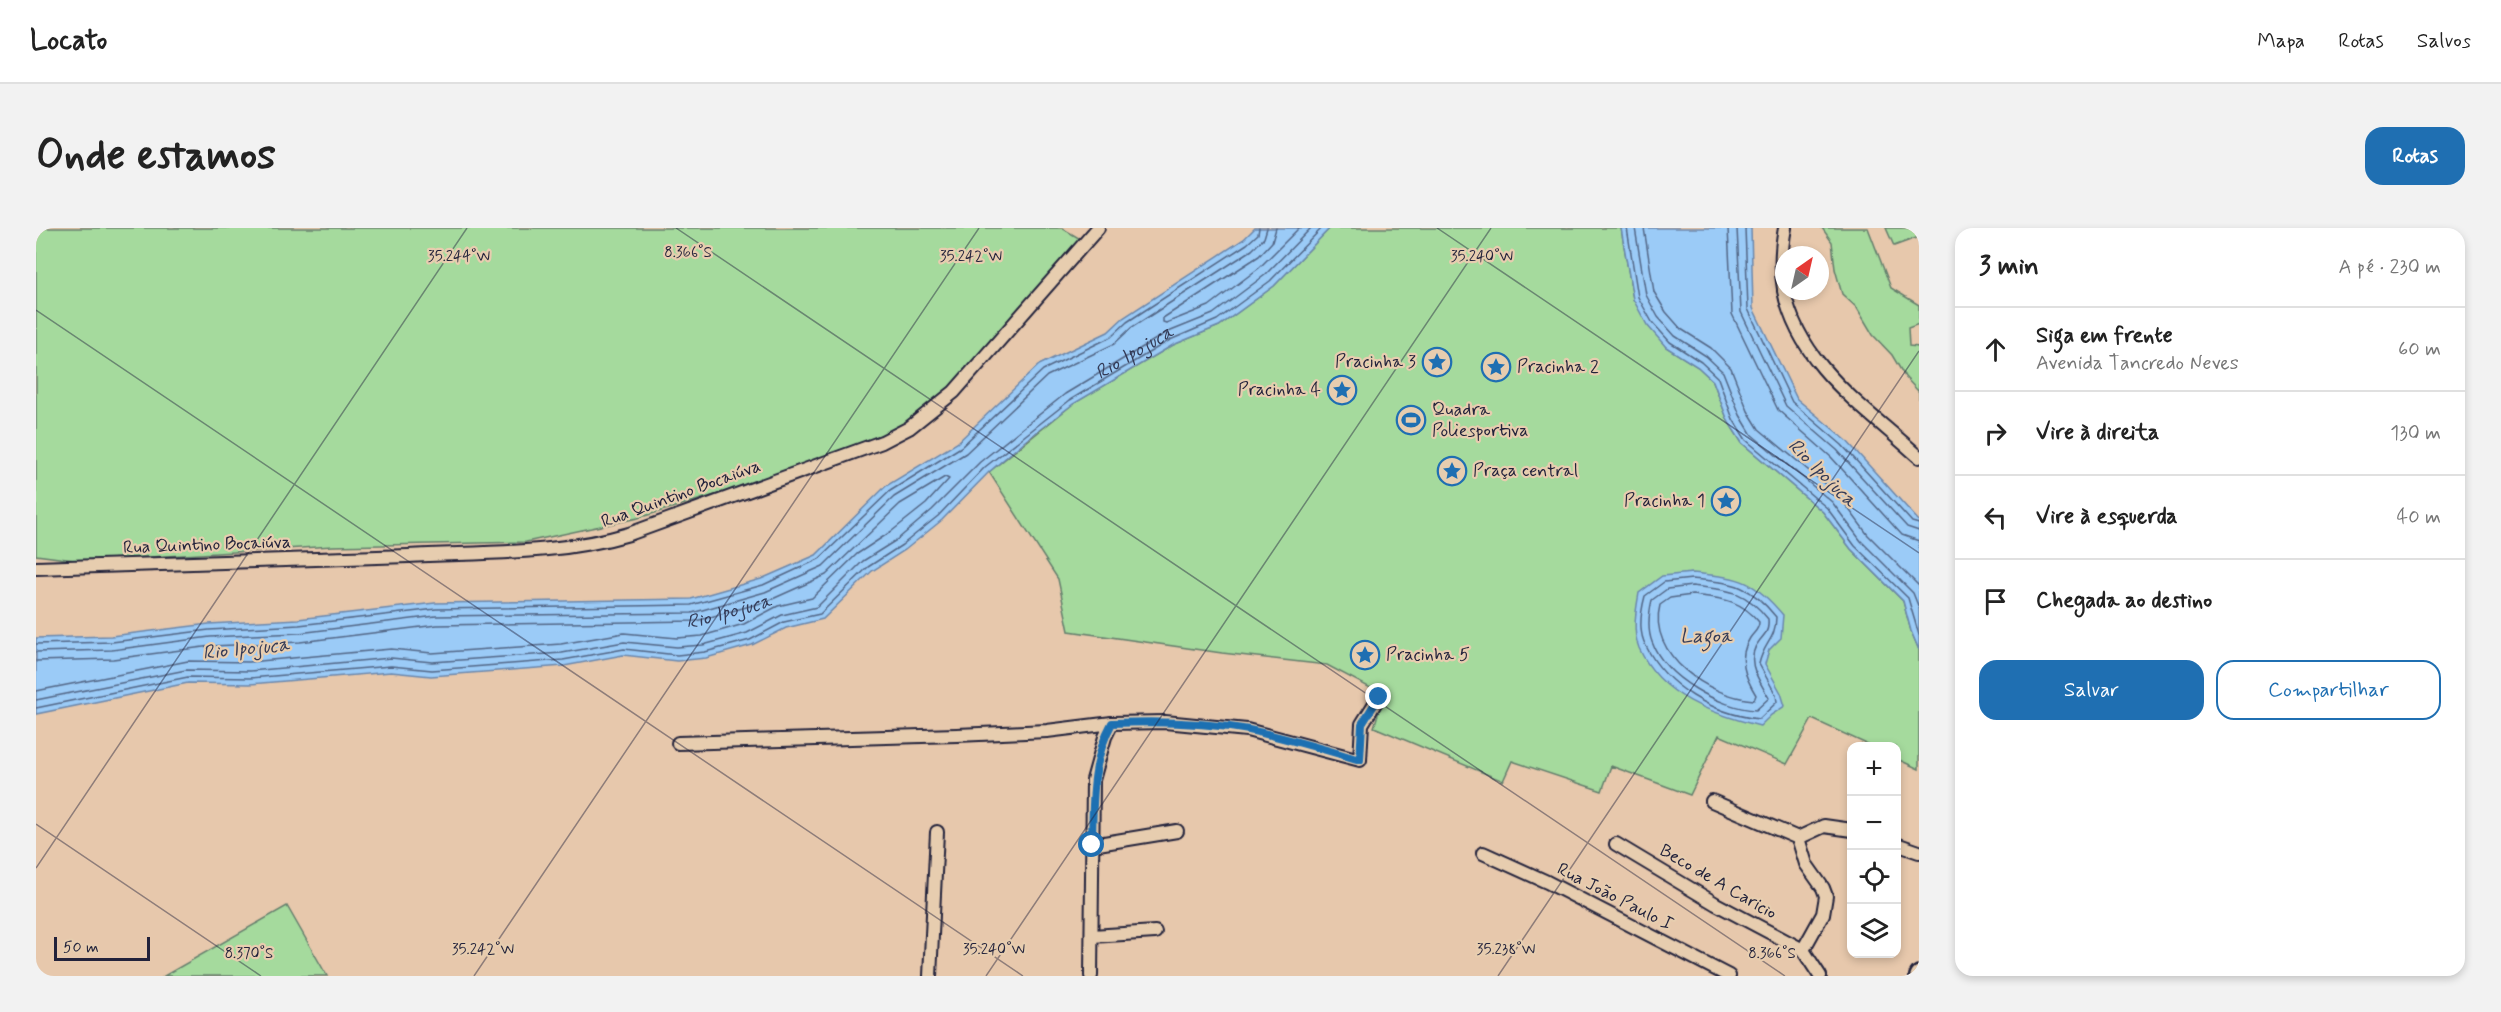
<!DOCTYPE html>
<html lang="pt">
<meta charset="utf-8">
<style>
body{margin:0;font-family:Mynerve,sans-serif;background:#f2f2f2;color:#222}
.controls{position:absolute;right:18px;bottom:18px;display:grid;overflow:hidden;border-radius:12px;box-shadow:0 3px 9px #0003}
.controls button{width:54px;height:54px;display:grid;place-items:center;padding:0;border:0;border-bottom:2px solid #e0e0e0;background:#fff;color:#222;font:30px sans-serif}
.compass{position:absolute;left:1739px;top:18px;width:54px;height:54px;border-radius:50%;background:#fff;box-shadow:0 3px 9px #0003;rotate:34deg}
.scale{position:absolute;left:18px;bottom:15px;width:96px;box-sizing:border-box;padding-left:6px;border:3px solid #22223b;border-top:0;font-size:16px;line-height:21px;white-space:nowrap;color:#22223b;-webkit-text-stroke:4px #e7cdaf;paint-order:stroke}
.stop{position:absolute;width:18px;height:18px;margin:-14px;border:4px solid #1f6fb2;border-radius:50%;background:#fff}
.stop.end{background:#1f6fb2;border-color:#fff;box-shadow:0 2px 6px #0008}
.list{margin:0;padding:0;list-style:none}
h2{display:flex;justify-content:space-between;align-items:center;height:78px;margin:0;padding:0 24px;font-size:26px}
h2 small{font-size:20px;font-weight:400;color:#767676}
.list li{display:grid;grid-template-columns:39px 1fr auto;gap:18px;align-items:center;box-sizing:border-box;height:84px;padding:0 24px;border-top:2px solid #e0e0e0}
.list b{display:block;font-size:22px;white-space:nowrap}
.list p{margin:0;font-size:20px;white-space:nowrap;color:#767676}
.list em{font-size:20px;font-style:normal;color:#767676}
.actions{display:flex;gap:12px;padding:18px 24px}
.actions a{flex:1;padding:14px 0;border:2px solid #1f6fb2;border-radius:18px;text-align:center;font-size:21px;color:#1f6fb2}
.actions .main{background:#1f6fb2;color:#fff}
.icon{flex:none;width:33px;height:33px;fill:none;stroke:currentColor;stroke-width:2;stroke-linecap:round;stroke-linejoin:round}
.map{position:relative;flex:none;width:1883px;height:748px;overflow:hidden;border-radius:18px}
header{display:flex;align-items:center;gap:36px;box-sizing:border-box;height:84px;padding:0 30px;background:#fff;border-bottom:2px solid #e0e0e0}
header strong{font-size:28px}
nav{display:flex;gap:33px;margin-inline-start:auto;font-size:21px}
.intro{display:flex;align-items:center;justify-content:space-between;box-sizing:border-box;height:144px;padding:0 36px}
h1{margin:0;font-size:42px}
.button{padding:15px 27px;border-radius:18px;background:#1f6fb2;color:#fff;font-size:21px;font-weight:700}
main{display:flex;gap:36px;padding:0 36px}
aside{flex:1;background:#fff;border-radius:18px;box-shadow:0 3px 9px #0003}
.map>svg:first-child{display:block}
.green{fill:#a5da9d;stroke:#647e6c;stroke-width:1.5}
.water{fill:#9bcbf7;stroke:#6b87ac;stroke-width:1.5}
.lines{fill:none;stroke-linecap:round;stroke-linejoin:round}
.shore{stroke:#526686;stroke-width:1.5}
.minor-casing{stroke:#22223b;stroke-width:16}
.tertiary-casing{stroke:#22223b;stroke-width:20}
.minor{stroke:#e7cdaf;stroke-width:12}
.tertiary{stroke:#e7cdaf;stroke-width:15}
.route{stroke:#1f6fb2;stroke-width:8}
.ticks{fill:none;stroke:#22223b;stroke-width:1.5;stroke-opacity:0.45}
.labels{text-anchor:middle;dominant-baseline:central;stroke-width:4.5;stroke-linejoin:round;paint-order:stroke}
.poi-label{font-size:18px;fill:#22223b;stroke:#e7cdaf;text-anchor:start}
.street-label{font-size:18px;fill:#22223b;stroke:#e7cdaf}
.water-label{font-size:20px;font-style:italic;fill:#343b57;stroke:#e7cdaf}
.ticks-label{font-size:15px;text-anchor:middle;fill:#22223b;stroke:#e7cdaf;stroke-width:4.5;stroke-linejoin:round;paint-order:stroke}
</style>
<header>
<strong>Locato</strong>
<nav><a>Mapa</a><a>Rotas</a><a>Salvos</a></nav>
</header>
<div class="intro"><h1>Onde estamos</h1><a class="button">Rotas</a></div>
<main>
<div class="map">
<svg width="1883" height="748" viewBox="0 0 1883 748">
<rect width="100%" height="100%" fill="#e7c8ac"/>
<filter id="ink" filterUnits="userSpaceOnUse"><feTurbulence type="fractalNoise" baseFrequency=".0167" numOctaves="2"/><feDisplacementMap in="SourceGraphic" scale="12" xChannelSelector="R" yChannelSelector="G"/><feConvolveMatrix kernelMatrix="1 2 1 2 8 2 1 2 1" color-interpolation-filters="sRGB"/></filter>
<g filter="url(#ink)">
<g class="green">
<path d="M0 0H1026L1046 12 909 168 840 219 602 290 490 314 297 318 46 333 0 327Z"/>
<path d="M1294 0H1585L1597 71 1630 119 1662 139 1677 153 1692 193 1706 215 1787 284 1815 321 1867 373 1875 403 1883 422V541L1861 531 1860 518H1835L1776 491 1751 536 1683 507 1654 567 1575 538 1566 563 1476 533 1467 553 1338 499 1348 467 1291 437 1186 425 1033 403 1022 351 953 244 1037 176 1137 117 1183 98 1238 58Z"/>
<path d="M1786 0H1832L1855 60 1883 77V96L1872 100 1873 118 1883 119V175V164L1869 149 1856 127 1837 107 1821 80 1806 66 1799 41 1796 14Z"/>
<path d="M1850 0H1883V9L1858 18Z"/>
<path d="M251 678 291 748H128Z"/>
</g>
<g class="water">
<path d="M1219 0H1294L1238 58 1183 98 1137 117 1037 176 989 213 953 244 906 292 869 322 836 343 787 391 750 400 716 417 670 430 641 433 587 427 528 438 395 448 355 444 214 456 152 455 0 486V410L75 408 173 396 262 391 399 375 655 371 725 351 780 327 850 258 921 215 1003 137 1072 104 1087 90 1208 11Z"/>
<path d="M1585 0H1715L1717 80 1761 171 1810 212 1883 293V422L1875 403 1867 373 1815 321 1787 284 1706 215 1692 193 1677 153 1662 139 1630 119 1611 97 1597 71Z"/>
<path d="M1656 345C1703 350 1715 349 1747 387L1745 410 1733 422 1729 436 1745 465 1749 478 1735 487 1724 498C1677 486 1625 469 1603 420 1596 403 1600 382 1603 365L1626 348Z"/>
</g>
<g class="lines">
<g class="shore">
<path d="M1240 0 1236 14 1223 28 1127 90V94L1130 95 1173 78 1223 40 1263 0"/>
<path d="M1591 0 1602 69 1616 94 1634 114 1665 134 1682 150 1697 191 1710 212 1791 280 1819 318 1872 370 1883 407"/>
<path d="M1599 0 1610 67 1622 89 1639 108 1670 128 1687 144 1704 187 1716 207 1796 274 1825 313 1877 365 1883 380"/>
<path d="M1608 0 1618 64 1630 84 1645 101 1675 120 1695 140 1712 183 1723 201 1803 268 1832 307 1883 358"/>
<path d="M1692 0 1696 86 1742 182 1795 229 1866 307 1883 313"/>
<path d="M1701 0 1705 84 1750 178 1801 222 1871 299 1883 303"/>
<path d="M1709 0 1712 81 1756 174 1806 217 1876 294 1883 296"/>
<path d="M1656 351C1697 355 1713 355 1740 389 1740 412 1728 414 1723 436L1740 467 1741 474 1723 491C1678 486 1630 459 1610 418 1602 404 1605 383 1609 368L1628 354Z"/>
<path d="M1656 358C1692 362 1708 361 1732 391 1733 402 1730 405 1724 412 1707 432 1723 452 1733 470L1720 482C1684 480 1629 450 1616 414 1611 401 1613 385 1616 372L1631 361Z"/>
<path d="M1656 367C1685 371 1703 370 1723 394 1723 402 1718 404 1714 410 1701 430 1709 449 1720 467L1718 472C1673 469 1611 427 1624 377L1634 370Z"/>
<path d="M0 416 76 414 173 402 263 397 400 381 655 377 727 357 783 331 854 263 925 219 1007 142 1075 109 1091 94 1211 16 1222 6 1223 0"/>
<path d="M0 424 76 422 174 409 263 405 400 388 656 385 729 364 787 338 858 269 930 225 1011 148 1078 116 1095 100 1216 22 1228 10 1231 0"/>
<path id="s1" d="M0 433 77 431 175 418 264 414 401 397 660 393 732 373 790 347 864 276 909 249 913 251 890 276 856 303 821 326 776 370 742 378 708 396 666 408 641 410 588 405 525 416 396 425 355 421 213 434 152 433 0 463"/>
<path id="s2" d="M0 472 150 442 214 443 355 430 396 434 526 425 588 414 641 419 667 417 711 405 746 387 781 379 827 333 862 311 896 282 944 234 1029 166 1130 105 1177 86 1229 47 1275 0"/>
<path d="M0 480 152 449 214 450 355 438 396 442 527 432 588 421 641 427 669 424 714 412 748 394 784 386 832 339 866 317 902 288 949 239 1034 172 1134 112 1181 92 1234 53 1286 0"/>
</g>
<g class="minor-casing">
<g id="minor">
<path d="M1748 61C1744 39 1745 21 1749 0"/>
<path d="M1748 63C1763 138 1830 180 1883 229"/>
<path d="M0 340C124 337 248 333 372 328 446 324 522 327 593 306L846 214 873 200 918 164 1062 0"/>
<path d="M642 515 921 507 1011 503 1076 495 1129 494 1211 502 1324 532 1326 496 1343 469"/>
<path d="M1676 573 1762 610 1788 598 1816 602"/>
<path d="M1762 610 1770 636 1787 660 1790 668 1787 686 1767 722"/>
<path d="M1580 616 1680 676 1767 722"/>
<path d="M1860 616 1883 624"/>
<path d="M1056 617 1141 603"/>
<path d="M1447 625 1511 654 1693 748"/>
<path d="M1056 708 1119 704"/>
<path d="M1767 722 1784 748"/>
<path d="M894 748 901 604"/>
<path d="M1055 748 1057 552 1069 509 1076 495"/>
</g>
</g>
<g class="tertiary-casing">
<path id="tertiary" d="M1882 748 1883 746"/>
</g>
<use href="#minor" class="minor"/>
<use href="#tertiary" class="tertiary"/>
</g>
</g>
<g class="lines" filter="url(#ink)">
<path class="route" d="M1056 617C1057 575 1055 533 1076 495 1122 493 1168 494 1213 502 1251 510 1287 521 1324 532L1326 496 1343 469"/>
</g>
<path class="ticks" d="M640 0 1749 748M1401 0 1883 325M0 82 987 748M0 596 225 748M0 640 431 0M438 748 943 0M950 748 1455 0M1462 748 1883 123"/>
<defs>
<g id="sight-ring" transform="scale(1.5)"><circle r="9.5" fill="#e7cdaf" stroke="#1f6fb2" stroke-width="1.5"/><path d="M0-6L1.8-2.2L6-1.7L2.9 1.2L3.7 5.4L0 3.3L-3.7 5.4L-2.9 1.2L-6-1.7L-1.8-2.2Z" fill="#1f6fb2"/></g>
<g id="stadium-ring" transform="scale(1.5)"><circle r="9.5" fill="#e7cdaf" stroke="#1f6fb2" stroke-width="1.5"/><path d="M0-5a6.5 5 0 1 0 0 10a6.5 5 0 1 0 0-10ZM-3.5-1.8h7v3.6h-7Z" fill="#1f6fb2"/></g>
</defs>
<g fill-rule="evenodd">
<use href="#sight-ring" x="1401" y="134"/>
<use href="#sight-ring" x="1460" y="139"/>
<use href="#sight-ring" x="1306" y="162"/>
<use href="#stadium-ring" x="1375" y="192"/>
<use href="#sight-ring" x="1416" y="243"/>
<use href="#sight-ring" x="1690" y="273"/>
<use href="#sight-ring" x="1329" y="427"/>
</g>
<g class="labels">
<g class="poi-label">
<text x="1380" y="134" text-anchor="end">Pracinha 3</text>
<text x="1481" y="139">Pracinha 2</text>
<text x="1285" y="162" text-anchor="end">Pracinha 4</text>
<text x="1396" y="182">Quadra<tspan x="1396" dy="21">Poliesportiva</tspan></text>
<text x="1437" y="243">Praça central</text>
<text x="1669" y="273" text-anchor="end">Pracinha 1</text>
<text x="1350" y="427">Pracinha 5</text>
</g>
<g class="street-label">
<text transform="translate(645 266) rotate(-20)">Rua Quintino Bocaiúva</text>
<text transform="translate(171 317) rotate(-2)">Rua Quintino Bocaiúva</text>
<text transform="translate(1682 654) rotate(30)">Beco de A Caricio</text>
<text transform="translate(1579 669) rotate(27)">Rua João Paulo I</text>
</g>
<g class="water-label">
<text stroke="none"><textPath href="#s2" startOffset="1202">Rio Ipojuca</textPath></text>
<text transform="translate(1786 245) rotate(45)">Rio Ipojuca</text>
<text stroke="none"><textPath href="#s1" startOffset="696">Rio Ipojuca</textPath></text>
<text x="1670" y="408">Lagoa</text>
<text transform="translate(210 421) rotate(-6)">Rio Ipojuca</text>
</g>
</g>
<g class="ticks-label">
<text x="652" y="29">8.366°S</text>
<text x="423" y="33">35.244°W</text>
<text x="935" y="33">35.242°W</text>
<text x="1446" y="33">35.240°W</text>
<text x="447" y="726">35.242°W</text>
<text x="958" y="726">35.240°W</text>
<text x="1470" y="726">35.238°W</text>
<text x="213" y="730">8.370°S</text>
<text x="1736" y="730">8.366°S</text>
</g>
</svg>
<div class="controls">
<button>+</button>
<button>−</button>
<button><svg class="icon" aria-label="locate" viewBox="0 0 24 24"><circle cx="12" cy="12" r="6"/><path d="M12 2v4M12 18v4M2 12h4M18 12h4"/></svg></button>
<button><svg class="icon" aria-label="layers" viewBox="0 0 24 24"><path d="M12 4l9 5-9 5-9-5zM3 14l9 5 9-5"/></svg></button>
</div>
<svg class="compass" viewBox="-18 -18 36 36"><path d="M0-13l5 13h-10z" fill="#e53935"/><path d="M0 13l5-13h-10z" fill="#767676"/></svg>
<div class="scale">50 m</div>
<div class="stop" style="left:1056px;top:617px"></div>
<div class="stop end" style="left:1343px;top:469px"></div>
</div>
<aside>
<h2>3 min<small>A pé · 230 m</small></h2>
<ul class="list">
<li><svg class="icon" aria-label="ahead" viewBox="0 0 24 24"><path d="M12 20V5M6 11l6-6 6 6"/></svg><div><b>Siga em frente</b><p>Avenida Tancredo Neves</p></div><em>60 m</em></li>
<li><svg class="icon" aria-label="right" viewBox="0 0 24 24"><path d="M7 20v-9h11M14 6l5 5-5 5"/></svg><div><b>Vire à direita</b></div><em>130 m</em></li>
<li><svg class="icon" aria-label="left" viewBox="0 0 24 24"><path d="M17 20v-9H6M10 6l-5 5 5 5"/></svg><div><b>Vire à esquerda</b></div><em>40 m</em></li>
<li><svg class="icon" aria-label="arrive" viewBox="0 0 24 24"><path d="M6 21V4h12l-3 4 3 4H6"/></svg><div><b>Chegada ao destino</b></div></li>
</ul>
<div class="actions"><a class="main">Salvar</a><a>Compartilhar</a></div>
</aside>
</main>
